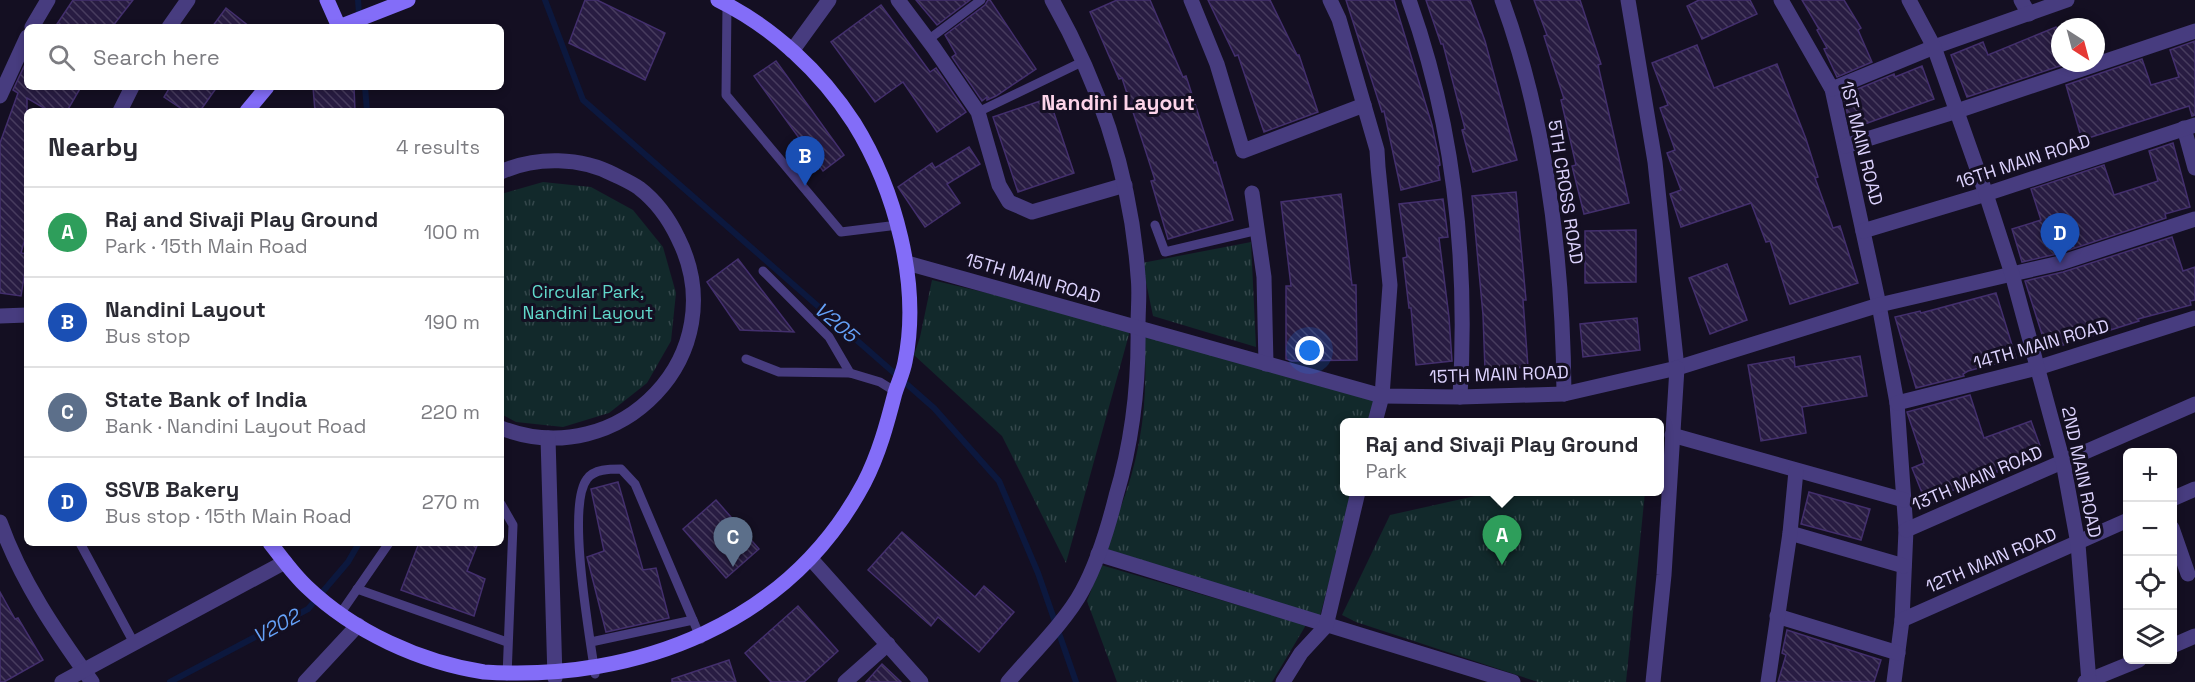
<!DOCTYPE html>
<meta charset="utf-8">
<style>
body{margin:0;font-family:"Space Grotesk",sans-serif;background:#f2f2f3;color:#2b2b33}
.controls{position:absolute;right:18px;bottom:18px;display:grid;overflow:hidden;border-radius:9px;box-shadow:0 3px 9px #0003}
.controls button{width:54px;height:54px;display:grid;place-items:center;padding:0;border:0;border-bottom:2px solid #e1e1e2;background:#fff;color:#2b2b33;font:30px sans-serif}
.compass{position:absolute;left:2051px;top:18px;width:54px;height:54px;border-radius:50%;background:#fff;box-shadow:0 3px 9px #0003;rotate:144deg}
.you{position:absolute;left:1310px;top:351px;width:21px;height:21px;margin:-15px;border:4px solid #fff;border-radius:50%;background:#1a73e8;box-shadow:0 0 0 9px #1a73e833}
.badge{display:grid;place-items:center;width:39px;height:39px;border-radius:50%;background:#7c3aed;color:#fff;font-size:20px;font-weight:700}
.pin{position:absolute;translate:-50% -50px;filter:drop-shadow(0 2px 3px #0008)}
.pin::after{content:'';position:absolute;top:32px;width:21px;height:18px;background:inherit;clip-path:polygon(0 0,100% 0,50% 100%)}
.popup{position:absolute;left:1340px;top:418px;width:324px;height:78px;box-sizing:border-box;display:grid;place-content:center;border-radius:9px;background:#fff;filter:drop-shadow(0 2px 4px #0005);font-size:20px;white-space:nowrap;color:#7c7c81}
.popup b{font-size:22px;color:#2b2b33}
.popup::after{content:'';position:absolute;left:50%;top:100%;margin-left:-12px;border:12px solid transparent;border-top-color:#fff}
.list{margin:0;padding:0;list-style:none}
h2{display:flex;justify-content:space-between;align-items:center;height:78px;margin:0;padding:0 24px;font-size:26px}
h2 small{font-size:20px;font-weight:400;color:#7c7c81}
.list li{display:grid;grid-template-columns:39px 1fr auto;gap:18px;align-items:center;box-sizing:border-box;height:90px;padding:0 24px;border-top:2px solid #e1e1e2}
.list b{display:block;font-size:22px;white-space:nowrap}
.list p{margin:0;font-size:20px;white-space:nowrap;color:#7c7c81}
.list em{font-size:20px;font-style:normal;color:#7c7c81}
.icon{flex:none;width:33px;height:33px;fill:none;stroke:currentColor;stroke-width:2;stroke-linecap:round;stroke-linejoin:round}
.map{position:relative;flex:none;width:2195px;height:682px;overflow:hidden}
.search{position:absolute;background:#fff;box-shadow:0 3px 9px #0003;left:24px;top:24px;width:480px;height:66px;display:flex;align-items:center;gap:15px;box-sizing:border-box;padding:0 21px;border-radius:9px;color:#7c7c81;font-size:22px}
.panel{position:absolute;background:#fff;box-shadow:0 3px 9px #0003;left:24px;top:108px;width:480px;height:438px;border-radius:9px}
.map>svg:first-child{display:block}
.grass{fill:url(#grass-tufts)}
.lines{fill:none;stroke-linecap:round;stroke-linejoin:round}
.stream{stroke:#0c183e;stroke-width:6}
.building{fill:url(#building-back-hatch);stroke:#432f6d;stroke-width:1.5}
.service{stroke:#473c7f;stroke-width:9}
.minor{stroke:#473c7f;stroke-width:15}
.tertiary{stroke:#473c7f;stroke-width:15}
.secondary{stroke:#836df8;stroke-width:15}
.labels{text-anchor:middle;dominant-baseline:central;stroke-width:6;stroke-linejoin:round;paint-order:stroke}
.street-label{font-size:18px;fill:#dcd2fd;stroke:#140f22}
.park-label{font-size:18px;fill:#61d9cb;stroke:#140f22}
.water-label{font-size:20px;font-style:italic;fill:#65a1f8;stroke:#140f22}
.quarter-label{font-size:21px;font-weight:bold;fill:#fdd4e9;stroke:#140f22}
</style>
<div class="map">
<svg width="2195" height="682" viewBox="0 0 2195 682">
<defs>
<pattern id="grass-tufts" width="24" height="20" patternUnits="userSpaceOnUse" patternTransform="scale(1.5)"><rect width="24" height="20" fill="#12292b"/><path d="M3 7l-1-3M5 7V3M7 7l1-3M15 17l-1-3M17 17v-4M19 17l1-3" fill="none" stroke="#34474b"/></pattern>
<pattern id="building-back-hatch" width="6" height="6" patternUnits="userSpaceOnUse" patternTransform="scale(1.5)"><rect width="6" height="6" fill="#281c42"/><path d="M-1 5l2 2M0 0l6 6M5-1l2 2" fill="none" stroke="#473c5e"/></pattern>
</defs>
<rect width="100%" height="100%" fill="#140f22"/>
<g class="grass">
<path d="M543 182 591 187 633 210 663 247 676 293 671 341 647 383 609 413 563 427 516 422 501 414V194Z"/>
<path d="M1251 242 1256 347 1153 316 1142 263Z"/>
<path d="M932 280 1131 327 1066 563 1002 436 914 355 920 337Z"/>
<path d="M1143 325 1377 402 1372 422H1344V492H1353L1320 616 1103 548C1139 475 1151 407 1143 325Z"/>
<path d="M1493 492H1645L1626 682H1538L1356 622 1342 615 1390 515Z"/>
<path d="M1101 565 1306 625 1272 682H1117L1087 601Z"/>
</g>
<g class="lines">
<g class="stream">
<path d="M358 0 360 27"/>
<path d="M545 0 583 100 934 408 999 481 1038 573 1076 682"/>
<path d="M365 87 367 111"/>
<path d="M170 682 308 609 348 562 359 543"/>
</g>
</g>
<g class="building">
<path d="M73 0H133L112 27H55Z"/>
<path d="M585 0H597L665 33 645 80 569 43Z"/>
<path d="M916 0H970L937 25Z"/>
<path d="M988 0H990L1036 69 996 96 987 100V97L982 101 952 57 956 54 945 35 985 5Z"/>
<path d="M1117 0H1150L1183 77 1186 76 1214 163 1216 162 1233 220 1168 239 1151 181 1155 180 1122 78 1119 79 1090 12Z"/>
<path d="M1208 0H1270L1297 55H1299L1318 112 1264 132 1238 55 1235 56Z"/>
<path d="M1346 0H1394L1432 125 1439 158 1440 165 1438 166 1440 180 1401 190 1384 111 1382 112Z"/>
<path d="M1426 0H1470L1485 41 1517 160 1473 172 1462 130 1465 129 1443 44H1441Z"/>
<path d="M1534 0H1580L1601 64 1598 65 1629 203 1584 214 1572 166 1576 165 1561 100 1564 99 1544 36 1547 35Z"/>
<path d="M1699 0H1750L1757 14 1702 39 1687 6Z"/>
<path d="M1802 0H1844L1861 28 1858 30 1872 62 1837 77 1824 49 1827 48 1817 30 1819 29Z"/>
<path d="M881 5 930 72 936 68 966 112 937 132 903 82 875 102 831 42Z"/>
<path d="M226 8 250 27H212Z"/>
<path d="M2056 27 2060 38V63H2069L1967 97 1951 55 1983 42 1988 55Z"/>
<path d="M2195 41V115L2192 116 2189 106 2082 140 2066 85 2142 59 2151 85 2179 77 2170 50Z"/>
<path d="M1697 45 1714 88 1777 64 1806 139 1818 177 1815 178 1833 228 1840 226 1858 283 1790 304 1770 241 1766 242 1751 203 1681 227 1670 194 1681 190 1667 153 1675 150 1660 108 1668 105 1652 63Z"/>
<path d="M27 60V87H81L67 111H49L27 98V231L21 253 27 254V259L21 296 0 293V143L18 93 13 90Z"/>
<path d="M776 61 844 155 823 171 754 76Z"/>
<path d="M1922 66 1934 99 1851 129 1843 95 1894 74 1895 77Z"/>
<path d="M170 87H217L200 111H185L164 97Z"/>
<path d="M313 87H354L355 111H315Z"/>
<path d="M1049 98 1074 173 1018 192 993 117Z"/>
<path d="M2173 143 2190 207 2165 214 2166 218 2057 254 2022 262 2012 229 2041 220 2031 189 2104 165 2114 195 2155 182 2158 181 2149 151Z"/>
<path d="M969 147 980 164 947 184 960 203 925 227 898 187 932 163 935 168Z"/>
<path d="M1516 192 1526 300H1523L1528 367 1485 370 1483 315 1472 196Z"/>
<path d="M1341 194 1352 285H1356L1357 360 1292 361 1286 359V286H1291L1281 202Z"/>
<path d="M1443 199 1448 237 1439 238 1449 317 1452 361 1416 365 1411 308H1409L1403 258 1407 257 1399 204Z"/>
<path d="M1636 230V282L1585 283V231Z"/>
<path d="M2172 237 2183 271 2195 267V300L2190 301 2191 305 2138 319 2139 321 2047 350 2025 281 2063 272Z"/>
<path d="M738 259 794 332 740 330 707 282Z"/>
<path d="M1727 264 1747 320 1710 334 1689 278Z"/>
<path d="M1996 293 2016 358 1968 371 1963 374 1964 376 1916 388 1895 317 1920 311 1921 313Z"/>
<path d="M1637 318 1640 350 1583 357 1580 324Z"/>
<path d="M1860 356 1867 396 1802 407 1806 433 1761 441 1748 365 1794 357 1795 367Z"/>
<path d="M1970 395 1984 438 2031 421 2043 454 1996 471 1997 472 1951 491 1953 495 1927 505 1912 468 1924 463 1907 412Z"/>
<path d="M618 482 643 570 656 568 669 618 606 632 587 557 604 551 591 489Z"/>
<path d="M1809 492 1870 509 1861 540 1801 524Z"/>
<path d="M716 500 759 549 726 578 683 529Z"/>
<path d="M902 532 975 597 984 586 1014 612 979 652 938 617 931 626 868 570Z"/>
<path d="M419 543H478L467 571 485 579 474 616 401 590Z"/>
<path d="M0 592 15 619 18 618 43 660 4 682H0Z"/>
<path d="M798 606 838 651 804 682H771L745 653Z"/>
<path d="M1787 630 1881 660 1874 682H1778L1786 655 1782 653Z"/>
<path d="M729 660 736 682H672V679Z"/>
<path d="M882 664 901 682H866Z"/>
</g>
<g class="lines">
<g class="service">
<path d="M727 4 726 95 841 232 898 225"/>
<path d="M928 40 981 0"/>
<path d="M978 112 1084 61"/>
<path d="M1155 225 1165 252 1258 230"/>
<path d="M763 271 829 337 850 373"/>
<path d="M746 359 779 372 850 373 880 382 896 392"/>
<path d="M501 504 513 525 507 676"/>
<path d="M80 543 134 643"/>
<path d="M357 589 507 642"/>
<path d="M340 614 389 543"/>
<path d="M591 642 693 620"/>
<path d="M595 674C590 637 566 506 587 479 594 469 610 469 621 469L635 484 701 639"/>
</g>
<g class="minor">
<path d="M898 0 934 48 978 112 999 185 1009 202 1032 212 1125 185"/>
<path d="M1191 0 1217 64 1243 151 1364 105"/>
<path d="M1330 0 1339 19 1377 150 1378 167 1390 285 1382 396 1375 422"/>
<path d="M1409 0C1455 128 1468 262 1460 397"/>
<path d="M1502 0C1548 126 1563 261 1564 394"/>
<path d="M1628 0 1655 162 1677 368"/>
<path d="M1781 0 1832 89 1879 305 1897 403 1906 530 1902 620 1894 682"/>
<path d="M2021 0 2029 14"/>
<path d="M32 27 48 0"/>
<path d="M169 27 188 0"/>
<path d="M1832 89 1934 47 2067 0"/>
<path d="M0 96 27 37"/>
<path d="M120 111 132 87"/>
<path d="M1845 146 1957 111 2195 31"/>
<path d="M501 172C536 156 581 157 615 175 623 179 632 183 639 188 656 201 669 219 678 238 736 353 620 474 501 428"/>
<path d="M1252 193 1264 277 1266 364"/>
<path d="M1863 231 1986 194 1934 47 1909 0"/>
<path d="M2012 274 2060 263 2195 219"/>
<path d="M0 316 27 315"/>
<path d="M1897 403 2037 368 2195 318"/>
<path d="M1672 435 1904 500"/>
<path d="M548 438 555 678"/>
<path d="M2172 499 2195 489"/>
<path d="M0 522C21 581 56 632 92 682"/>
<path d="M2172 528 2188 574"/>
<path d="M1906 530 2195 404"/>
<path d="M1790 533 1904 566"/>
<path d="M1098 554 1513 682"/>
<path d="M811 559 921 682"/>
<path d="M1777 616 1898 653"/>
<path d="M1902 620 2128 520"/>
<path d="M2172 646 2195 636"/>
<path d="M62 682 285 562"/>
<path d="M305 682 358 625"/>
<path d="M845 682 888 644"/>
<path d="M1008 682C1031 655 1066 621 1082 591 1098 562 1108 528 1116 496 1133 439 1139 385 1138 326 1138 309 1140 292 1138 276 1131 178 1100 85 1052 0"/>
<path d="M1283 682 1301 653 1326 626 1358 492"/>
<path d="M1768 682 1790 533 1796 471"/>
<path d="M2085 682 2139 660"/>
</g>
<g class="tertiary">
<path d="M792 51 829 0"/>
<path d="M2184 128 2195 168"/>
<path d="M907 263 1382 396 1460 397 1564 394 1677 368 1879 305 2012 274"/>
<path d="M1653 682 1664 575 1677 368"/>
<path d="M2089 682 2078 544 2063 462 2012 274 1986 194 2195 125"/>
</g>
<g class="secondary">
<path d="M327 0 339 27"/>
<path d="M339 27 408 0"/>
<path d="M247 111 267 87"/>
<path d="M270 543C282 558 293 574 307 587 354 632 420 662 484 672 639 682 790 622 864 483 879 454 887 424 895 393 898 383 903 373 905 362 921 284 895 189 854 123 821 72 773 27 718 0"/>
</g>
</g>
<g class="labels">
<g class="street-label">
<text transform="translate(1862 143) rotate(76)">1ST MAIN ROAD</text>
<text transform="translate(2023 161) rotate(-18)">16TH MAIN ROAD</text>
<text transform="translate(1566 192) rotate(81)">5TH CROSS ROAD</text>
<text transform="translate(1033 278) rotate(16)">15TH MAIN ROAD</text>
<text transform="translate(2041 344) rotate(-16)">14TH MAIN ROAD</text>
<text transform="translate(1499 374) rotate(-2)">15TH MAIN ROAD</text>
<text transform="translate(2082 472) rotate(78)">2ND MAIN ROAD</text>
<text transform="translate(1977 478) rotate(-23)">13TH MAIN ROAD</text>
<text transform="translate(1991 560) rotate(-23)">12TH MAIN ROAD</text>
</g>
<g class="park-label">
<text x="588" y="291">Circular Park,<tspan x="588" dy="21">Nandini Layout</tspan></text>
</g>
<g class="water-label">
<text transform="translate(836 322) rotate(41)">V205</text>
<text transform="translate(276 626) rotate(-28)">V202</text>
</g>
<g class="quarter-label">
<text x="1118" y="102">Nandini Layout</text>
</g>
</g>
</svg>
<div class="controls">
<button>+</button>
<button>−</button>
<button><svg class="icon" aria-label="locate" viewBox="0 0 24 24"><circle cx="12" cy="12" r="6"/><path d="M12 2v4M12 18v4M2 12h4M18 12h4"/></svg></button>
<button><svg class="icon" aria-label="layers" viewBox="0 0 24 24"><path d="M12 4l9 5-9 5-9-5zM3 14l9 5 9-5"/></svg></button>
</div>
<svg class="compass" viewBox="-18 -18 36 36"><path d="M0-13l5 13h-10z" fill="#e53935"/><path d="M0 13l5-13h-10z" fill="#7c7c81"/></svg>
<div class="you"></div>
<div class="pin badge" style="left:1502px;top:565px;background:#2e9e5b">A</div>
<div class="popup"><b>Raj and Sivaji Play Ground</b>Park</div>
<div class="pin badge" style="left:805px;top:186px;background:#1a4fb4">B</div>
<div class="pin badge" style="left:733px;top:567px;background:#5c6f8a">C</div>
<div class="pin badge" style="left:2060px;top:263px;background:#1a4fb4">D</div>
<div class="search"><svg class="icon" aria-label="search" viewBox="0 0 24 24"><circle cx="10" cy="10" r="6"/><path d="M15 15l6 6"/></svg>Search here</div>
<section class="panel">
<h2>Nearby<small>4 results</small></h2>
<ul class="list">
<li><span class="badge" style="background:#2e9e5b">A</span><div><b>Raj and Sivaji Play Ground</b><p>Park · 15th Main Road</p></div><em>100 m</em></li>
<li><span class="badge" style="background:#1a4fb4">B</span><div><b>Nandini Layout</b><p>Bus stop</p></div><em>190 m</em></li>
<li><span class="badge" style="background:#5c6f8a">C</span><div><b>State Bank of India</b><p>Bank · Nandini Layout Road</p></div><em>220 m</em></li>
<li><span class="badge" style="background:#1a4fb4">D</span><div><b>SSVB Bakery</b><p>Bus stop · 15th Main Road</p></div><em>270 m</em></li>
</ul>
</section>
</div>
